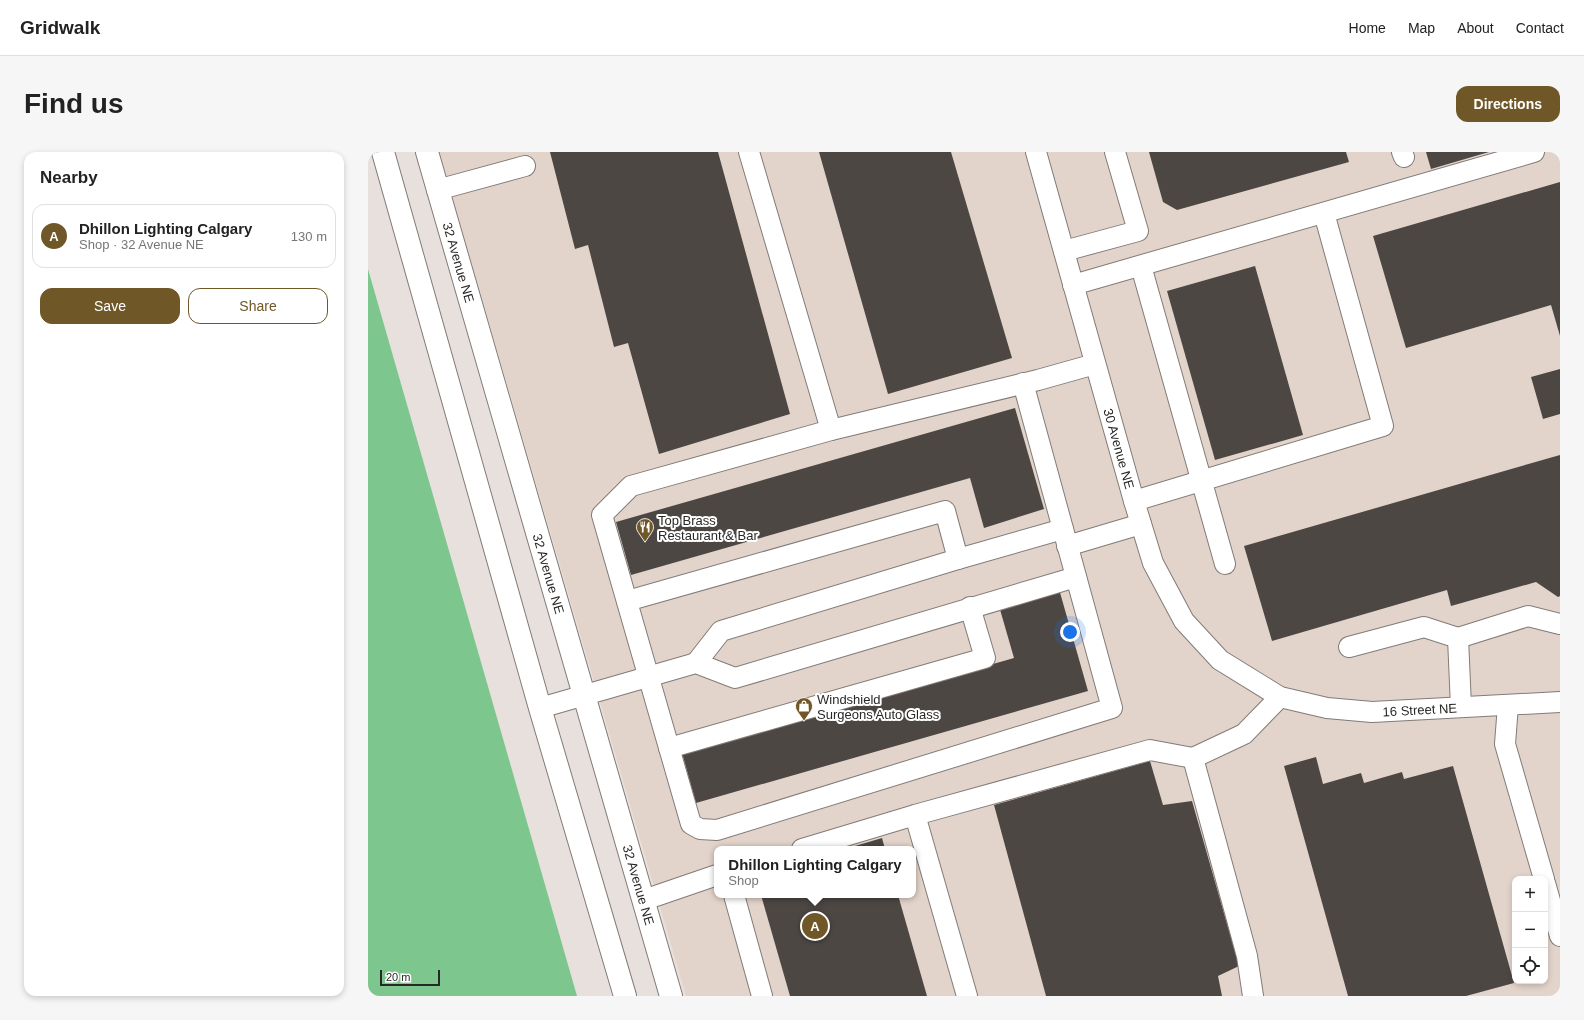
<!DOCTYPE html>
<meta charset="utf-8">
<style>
body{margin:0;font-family:Helvetica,sans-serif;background:#f6f6f6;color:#222}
.controls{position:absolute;right:12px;bottom:12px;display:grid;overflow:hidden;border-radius:8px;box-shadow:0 2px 6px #0003}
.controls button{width:36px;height:36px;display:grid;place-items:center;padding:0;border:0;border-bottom:1px solid #e0e0e0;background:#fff;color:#222;font:20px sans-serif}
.scale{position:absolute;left:12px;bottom:10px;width:60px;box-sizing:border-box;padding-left:4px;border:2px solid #2a2826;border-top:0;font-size:11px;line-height:14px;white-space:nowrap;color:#2a2826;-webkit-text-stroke:3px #fff;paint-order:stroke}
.you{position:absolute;left:702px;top:480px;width:14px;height:14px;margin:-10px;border:3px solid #fff;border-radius:50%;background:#1a73e8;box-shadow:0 0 0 6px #1a73e833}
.badge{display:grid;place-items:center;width:26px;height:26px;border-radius:50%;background:#705728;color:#fff;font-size:13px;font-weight:700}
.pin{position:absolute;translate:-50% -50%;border:2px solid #fff;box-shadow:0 1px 4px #0006}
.popup{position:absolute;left:346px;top:694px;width:202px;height:52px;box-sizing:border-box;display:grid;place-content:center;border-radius:8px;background:#fff;filter:drop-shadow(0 1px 3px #0005);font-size:13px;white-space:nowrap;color:#767676}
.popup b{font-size:15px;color:#222}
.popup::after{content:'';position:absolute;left:50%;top:100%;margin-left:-8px;border:8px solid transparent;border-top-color:#fff}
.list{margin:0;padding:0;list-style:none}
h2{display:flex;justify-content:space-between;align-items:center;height:52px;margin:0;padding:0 16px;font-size:17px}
h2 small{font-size:13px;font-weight:400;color:#767676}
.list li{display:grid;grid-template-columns:26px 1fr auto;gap:12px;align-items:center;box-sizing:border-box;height:64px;margin:0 8px 8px;padding:0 8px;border:1px solid #e0e0e0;border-radius:12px}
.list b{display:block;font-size:15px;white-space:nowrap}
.list p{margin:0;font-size:13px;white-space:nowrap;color:#767676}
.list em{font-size:13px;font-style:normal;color:#767676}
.actions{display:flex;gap:8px;padding:12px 16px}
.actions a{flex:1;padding:9px 0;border:1px solid #705728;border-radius:12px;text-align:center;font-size:14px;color:#705728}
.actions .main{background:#705728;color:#fff}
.icon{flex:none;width:22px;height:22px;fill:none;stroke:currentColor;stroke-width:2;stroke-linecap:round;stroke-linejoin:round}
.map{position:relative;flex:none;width:1192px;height:844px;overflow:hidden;border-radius:12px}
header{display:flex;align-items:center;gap:24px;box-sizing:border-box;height:56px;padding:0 20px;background:#fff;border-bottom:1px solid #e0e0e0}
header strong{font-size:19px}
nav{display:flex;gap:22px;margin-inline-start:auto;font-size:14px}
.intro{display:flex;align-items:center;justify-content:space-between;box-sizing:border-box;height:96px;padding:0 24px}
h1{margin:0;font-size:28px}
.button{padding:10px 18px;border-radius:12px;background:#705728;color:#fff;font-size:14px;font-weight:700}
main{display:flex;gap:24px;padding:0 24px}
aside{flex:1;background:#fff;border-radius:12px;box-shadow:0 2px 6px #0003}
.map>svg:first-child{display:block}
.built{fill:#e3d4cb;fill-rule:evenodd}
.green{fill:#7dc68d}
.building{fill:#4d4743}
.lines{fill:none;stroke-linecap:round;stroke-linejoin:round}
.minor-casing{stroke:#827b77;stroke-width:22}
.major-casing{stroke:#827b77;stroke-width:24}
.minor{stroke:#fff;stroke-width:20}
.major{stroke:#fff;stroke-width:22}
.labels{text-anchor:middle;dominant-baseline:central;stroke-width:4;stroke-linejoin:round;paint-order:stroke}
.street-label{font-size:13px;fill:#2a2826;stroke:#fff}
.poi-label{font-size:13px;fill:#2a2826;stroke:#fff;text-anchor:start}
</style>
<header>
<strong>Gridwalk</strong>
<nav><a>Home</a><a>Map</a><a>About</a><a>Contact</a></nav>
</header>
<div class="intro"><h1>Find us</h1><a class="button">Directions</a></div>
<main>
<aside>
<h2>Nearby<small></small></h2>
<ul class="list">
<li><span class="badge">A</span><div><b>Dhillon Lighting Calgary</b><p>Shop · 32 Avenue NE</p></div><em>130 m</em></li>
</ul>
<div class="actions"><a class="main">Save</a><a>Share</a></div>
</aside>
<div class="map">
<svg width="1192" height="844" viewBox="0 0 1192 844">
<rect width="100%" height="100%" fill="#e8e0dc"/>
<path class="built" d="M71 0H1192V844H318ZM349 697H545V743H349ZM1147 727H1177V829H1147Z"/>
<path class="green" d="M0 117 209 844H0Z"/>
<g class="building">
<path d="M182 0H350L422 262 291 302 260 191 246 195 220 93 207 97Z"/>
<path d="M451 0H583L644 206 520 242Z"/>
<path d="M781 0H978L981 10 809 58 795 50Z"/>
<path d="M1058 0H1121L1063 17Z"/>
<path d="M1192 30V184L1183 153 1038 196 1005 84Z"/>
<path d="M887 114 935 283 847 308 799 139Z"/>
<path d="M1192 217V262L1175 267 1163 225Z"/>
<path d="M647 256 676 357 616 376 602 326 263 423 248 370Z"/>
<path d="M1192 303V444L1190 445 1168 430 1083 454 1079 438 904 489 876 394Z"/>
<path d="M691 437 720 539 328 651 314 601 646 506 631 454Z"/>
<path d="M948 605 955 632 993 621 996 631 1034 620 1036 627 1085 614 1146 831 1098 844H980L916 614Z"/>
<path d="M782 609 795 653 824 649 871 814 850 824 854 844H678L626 653Z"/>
<path d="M514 686 517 697H477Z"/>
<path d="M393 743H530L559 844H422Z"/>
</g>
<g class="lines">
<g class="minor-casing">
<g id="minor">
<path d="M381 0 463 278"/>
<path id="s1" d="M668 0 766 349 785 411 816 469 852 508 912 545 959 556 1004 560 1192 550"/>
<path d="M1034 0 1036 5"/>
<path d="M69 38 157 14"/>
<path d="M696 99 770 79 747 0"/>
<path d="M773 114 857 412"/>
<path d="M705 133 1166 0"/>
<path d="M655 231 744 556 349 678 332 677 323 672 234 363 263 334 463 278 670 228 727 212"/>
<path d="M766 349 1015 274 956 61"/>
<path d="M699 394 773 372"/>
<path d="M259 449 577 359 590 407"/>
<path d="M981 495 1056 475 1090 486"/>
<path d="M328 511 353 479 590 407 695 377"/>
<path d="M1140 553 1137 592 1176 727"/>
<path d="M1093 555 1090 486 1160 464 1192 472"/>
<path d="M172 556 328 511 367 526 708 425"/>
<path d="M301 596 617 506 602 455"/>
<path d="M547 663 599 844"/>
<path d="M434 697 547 663 782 598 825 606"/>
<path d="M1177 731 1192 784"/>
<path d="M366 743 394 844"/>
<path d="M276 748 349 723"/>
<path d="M885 844 879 804 825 606 876 582 912 545"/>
</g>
</g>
<g class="major-casing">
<g id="major">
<path d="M15 0 172 556 257 844"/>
<path id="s2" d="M59 0 303 844"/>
</g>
</g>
<use href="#minor" class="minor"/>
<use href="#major" class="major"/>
</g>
<defs>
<g id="restaurant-pin" transform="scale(0.9)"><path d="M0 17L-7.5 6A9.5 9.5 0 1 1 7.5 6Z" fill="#705728" stroke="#fff"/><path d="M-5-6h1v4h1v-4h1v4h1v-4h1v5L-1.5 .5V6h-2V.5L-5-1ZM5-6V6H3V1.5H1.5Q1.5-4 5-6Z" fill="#fff"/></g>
<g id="shop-pin" transform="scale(0.9)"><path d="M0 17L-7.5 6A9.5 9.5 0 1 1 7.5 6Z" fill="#705728" stroke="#fff"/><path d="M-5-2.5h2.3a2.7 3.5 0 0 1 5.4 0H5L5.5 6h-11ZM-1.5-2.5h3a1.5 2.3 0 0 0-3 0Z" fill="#fff"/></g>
</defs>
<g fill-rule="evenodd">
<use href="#restaurant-pin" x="277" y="375"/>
<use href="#shop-pin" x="436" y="554"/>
</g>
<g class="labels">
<g class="street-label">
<text stroke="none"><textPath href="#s2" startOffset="115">32 Avenue NE</textPath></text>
<text stroke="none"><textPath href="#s1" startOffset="308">30 Avenue NE</textPath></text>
<text stroke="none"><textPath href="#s2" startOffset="439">32 Avenue NE</textPath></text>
<text stroke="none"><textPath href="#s1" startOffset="758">16 Street NE</textPath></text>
<text stroke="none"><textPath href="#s2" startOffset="763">32 Avenue NE</textPath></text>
</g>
<g class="poi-label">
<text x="290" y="368">Top Brass<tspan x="290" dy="15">Restaurant &amp; Bar</tspan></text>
<text x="449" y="547">Windshield<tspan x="449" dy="15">Surgeons Auto Glass</tspan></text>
</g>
</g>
</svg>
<div class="controls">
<button>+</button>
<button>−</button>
<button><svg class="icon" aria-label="locate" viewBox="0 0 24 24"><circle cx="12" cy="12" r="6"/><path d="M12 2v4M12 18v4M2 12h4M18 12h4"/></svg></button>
</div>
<div class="scale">20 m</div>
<div class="you"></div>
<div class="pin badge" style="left:447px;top:774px">A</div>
<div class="popup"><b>Dhillon Lighting Calgary</b>Shop</div>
</div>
</main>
